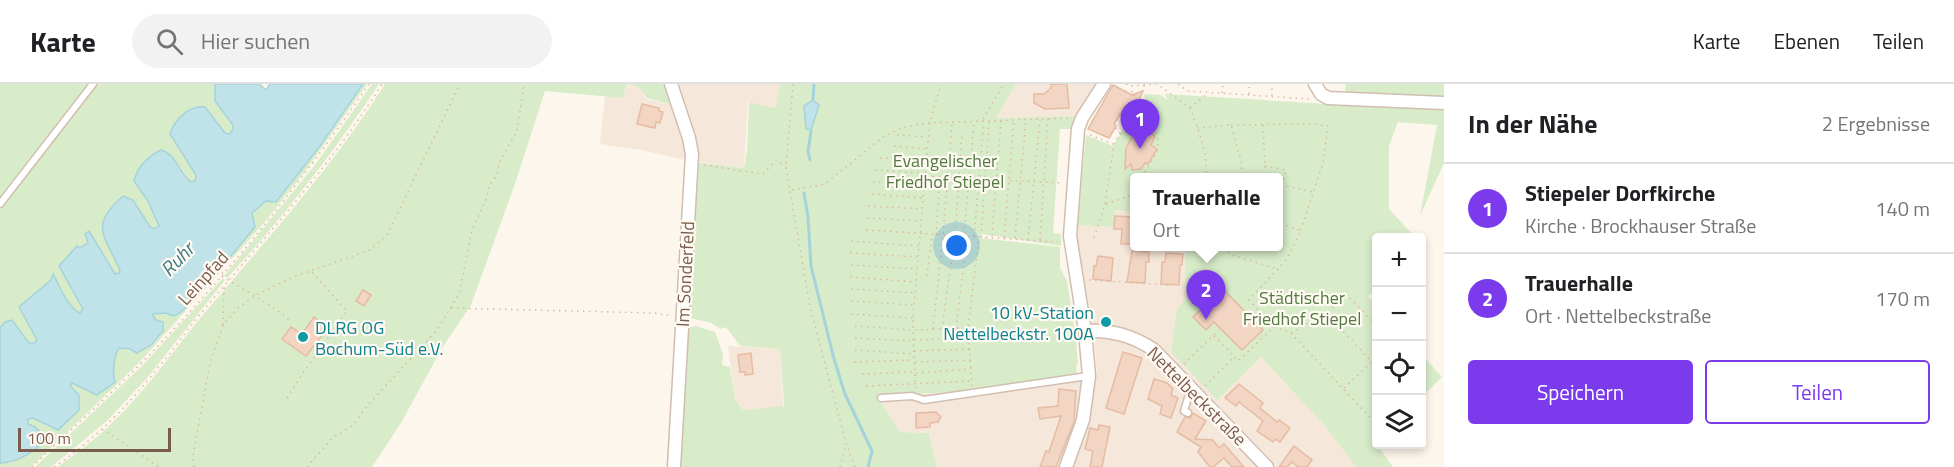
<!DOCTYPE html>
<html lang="de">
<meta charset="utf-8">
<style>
body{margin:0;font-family:"Titillium Web",sans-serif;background:#f2f2f2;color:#202124}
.controls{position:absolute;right:18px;bottom:18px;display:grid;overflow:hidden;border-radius:6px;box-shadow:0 3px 9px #0003}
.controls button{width:54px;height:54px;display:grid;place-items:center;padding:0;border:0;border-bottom:2px solid #e0e0e0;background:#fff;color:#202124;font:30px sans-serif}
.scale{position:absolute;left:18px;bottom:15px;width:153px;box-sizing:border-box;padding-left:6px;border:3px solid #7a5c4d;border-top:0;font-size:16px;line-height:21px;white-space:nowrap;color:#7a5c4d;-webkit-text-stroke:4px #fffaf3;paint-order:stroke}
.you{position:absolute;left:957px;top:162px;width:21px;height:21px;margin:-15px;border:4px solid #fff;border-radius:50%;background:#1a73e8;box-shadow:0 0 0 9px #1a73e833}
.badge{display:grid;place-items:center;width:39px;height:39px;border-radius:50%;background:#7c3aed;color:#fff;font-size:20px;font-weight:700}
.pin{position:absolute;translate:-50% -50px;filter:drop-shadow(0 2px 3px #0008)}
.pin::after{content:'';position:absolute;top:32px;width:21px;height:18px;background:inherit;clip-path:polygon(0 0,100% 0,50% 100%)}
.popup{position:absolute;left:1130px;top:89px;width:153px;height:78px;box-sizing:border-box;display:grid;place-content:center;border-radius:6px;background:#fff;filter:drop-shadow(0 2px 4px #0005);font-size:20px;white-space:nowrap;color:#757577}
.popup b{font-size:22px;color:#202124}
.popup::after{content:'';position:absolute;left:50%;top:100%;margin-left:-12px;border:12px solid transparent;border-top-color:#fff}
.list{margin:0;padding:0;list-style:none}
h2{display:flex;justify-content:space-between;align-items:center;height:78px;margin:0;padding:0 24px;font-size:26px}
h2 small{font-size:20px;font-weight:400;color:#757577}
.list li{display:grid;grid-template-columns:39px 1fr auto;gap:18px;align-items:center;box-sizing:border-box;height:90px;padding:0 24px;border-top:2px solid #e0e0e0}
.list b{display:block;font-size:22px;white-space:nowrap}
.list p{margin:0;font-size:20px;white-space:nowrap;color:#757577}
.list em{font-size:20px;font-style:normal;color:#757577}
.actions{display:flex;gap:12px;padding:18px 24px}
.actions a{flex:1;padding:14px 0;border:2px solid #7c3aed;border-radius:6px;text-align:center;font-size:21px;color:#7c3aed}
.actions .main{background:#7c3aed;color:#fff}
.icon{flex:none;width:33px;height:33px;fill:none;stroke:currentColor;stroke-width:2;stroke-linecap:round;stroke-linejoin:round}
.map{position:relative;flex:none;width:1444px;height:383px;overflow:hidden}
header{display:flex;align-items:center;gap:36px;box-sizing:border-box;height:84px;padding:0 30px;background:#fff;border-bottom:2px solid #e0e0e0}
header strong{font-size:28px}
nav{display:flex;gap:33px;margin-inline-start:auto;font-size:21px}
.search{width:420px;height:54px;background:#f2f2f2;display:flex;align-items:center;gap:15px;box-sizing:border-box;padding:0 21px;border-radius:33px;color:#757577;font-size:22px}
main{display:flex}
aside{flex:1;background:#fff}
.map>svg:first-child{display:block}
.residential{fill:#f5e8da}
.green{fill:#d8ecc9}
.water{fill:#bfe3e8;stroke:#a5d3da;stroke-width:1.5}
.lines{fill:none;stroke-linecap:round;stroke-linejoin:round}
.stream{stroke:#a5d3da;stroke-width:3}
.building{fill:#f3d5c3;stroke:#e6bba3;stroke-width:1.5}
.service-casing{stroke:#d1beb0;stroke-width:9}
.minor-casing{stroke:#d1beb0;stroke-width:15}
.path{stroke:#d9b8a5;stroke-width:1.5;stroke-dasharray:1.5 4.5;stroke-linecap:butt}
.service{stroke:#fff;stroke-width:6}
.minor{stroke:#fff;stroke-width:12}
.culture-dot{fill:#0f9aa8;stroke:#fffaf3;stroke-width:2}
.labels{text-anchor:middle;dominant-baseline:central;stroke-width:4.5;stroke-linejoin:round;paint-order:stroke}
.park-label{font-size:18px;fill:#537a41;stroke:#fffaf3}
.street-label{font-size:18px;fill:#7a5c4d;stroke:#fffaf3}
.culture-label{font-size:18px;fill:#0d838f;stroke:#fffaf3;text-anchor:end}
.water-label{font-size:20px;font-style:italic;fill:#437c86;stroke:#fffaf3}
</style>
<header>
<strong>Karte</strong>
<div class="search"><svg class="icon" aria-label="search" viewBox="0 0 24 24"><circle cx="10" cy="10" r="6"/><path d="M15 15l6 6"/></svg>Hier suchen</div>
<nav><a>Karte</a><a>Ebenen</a><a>Teilen</a></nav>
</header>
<main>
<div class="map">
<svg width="1444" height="383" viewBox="0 0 1444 383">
<rect width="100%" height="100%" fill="#fdf6ec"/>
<g class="residential">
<path d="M672 0H780L775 24 748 18 744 84 685 76 641 66 600 60 605 12 623 14 627 1 639 4 647 15 672 21Z"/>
<path d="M1016 0H1098L1077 32 996 34Z"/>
<path d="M1115 126 1134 128V162L1185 163 1186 215 1177 225 1172 268 1217 315 1261 273 1324 341 1356 383H937L929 349 900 348 877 312 973 307 1077 289 1097 288 1092 237 1078 166 1077 141 1113 143Z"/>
<path d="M728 262 780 265 783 323 743 326 735 315Z"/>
</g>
<g class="green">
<path d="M0 0H215V17L233 41V45L230 50 225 49 205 23C189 21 175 35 171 50L196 91 195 98H191L175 76 134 97 148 117 159 142 155 145 150 143 133 116 120 186 117 191 115 190 89 147 88 159 59 182 83 225 79 229 70 221 54 191 51 196 19 223 38 255 34 259 29 260 17 241 5 238 0 244Z"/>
<path d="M363 0H367L303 90 263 140 139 279 31 383H0V379H12L35 343 27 340 28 335 33 334 46 341 76 307 69 302 72 299 112 290C115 281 114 272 119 264L137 269 151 261 163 247 151 230 165 229 219 187 254 143 252 129 266 117 276 118 320 62Z"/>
<path d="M372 0H379C333 69 283 134 227 194L224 192 315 81Z"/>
<path d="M385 0H666L672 21 647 14 639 4 627 0 623 14 545 7 515 100 471 221 442 264 401 339 372 383H58C76 369 95 356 111 340 146 307 172 268 202 232 266 156 332 84 385 0Z"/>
<path d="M780 0H1016L996 34 1077 32 1072 45H1060L1053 149 1061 150V162L981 150 980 154 1060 163V184L1067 197 1075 248 1078 280 1076 281 1077 289 973 307 877 312 900 348 929 349 937 383H677L686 244 696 242 715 248 723 270 722 281 730 283 735 315 743 326 784 322 780 265 740 262 726 243 721 245 711 239 687 233 695 78 744 84 747 66 749 18 775 24Z"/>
<path d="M1346 0H1444V79L1420 132 1437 41 1398 38 1389 62V125L1415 153H1376V206L1368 212 1376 222V359L1393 383H1356L1324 341 1261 273 1217 316 1171 268 1177 225 1186 215 1185 163 1278 162V94H1134V128L1115 126 1114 143 1077 141 1086 51 1113 62 1140 17 1145 16 1144 10 1160 11 1168 16 1165 10 1313 19 1343 22Z"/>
<path d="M223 194 225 196 147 294 108 336 51 383H35L141 283Z"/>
<path d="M1422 271 1442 293 1422 313Z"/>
</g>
<g class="water">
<path d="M215 0H259L266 6 270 0H363L320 62 276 118 266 117 252 129 255 143 198 211 181 228 174 232 165 229 152 230 156 236 163 238V247L151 261 137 269 129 265 119 264C114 271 112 290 115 298 109 304 103 305 97 311L72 299 70 302 79 311V326L58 346 33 334 28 335V340L35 343 47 354C36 367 17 379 0 379V244L5 238 12 236 29 259H34L37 256 19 223 51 196 53 190C60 202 67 223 80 229L83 225 59 182 77 162 80 164 88 159 85 150 89 147 115 190 119 189 120 186C104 150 89 142 123 112L133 116 150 143 155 145 159 142 148 117 134 97C138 82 147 73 161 66 176 70 180 90 191 98L195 97 196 91 170 50C175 35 189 21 205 23L225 49 230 50 233 45V41L215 17Z"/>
<path d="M813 16 819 21 811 46 806 45 804 22Z"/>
</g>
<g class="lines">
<g class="stream">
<path d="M813 16 814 0"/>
<path d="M810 76 808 68 811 47"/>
<path d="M804 109 808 133 811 182 834 275 845 310 872 367 868 383"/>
</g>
</g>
<g class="building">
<path d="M1051 0H1067L1069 24 1045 25 1034 19V10H1044L1051 4Z"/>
<path d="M1113 1 1132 11 1143 7 1135 26 1126 21 1114 40 1116 42 1109 54 1088 45Z"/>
<path d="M642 20 659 24V27L663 28 660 39 656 38 655 44 637 40Z"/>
<path d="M1145 46 1155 52 1151 61 1157 65 1148 80 1145 79 1141 85 1132 86 1131 80 1125 85 1126 64 1134 50 1140 54Z"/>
<path d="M1115 132 1134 133 1133 160H1121L1122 145H1114Z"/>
<path d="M1132 167 1149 168V178H1146L1145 199 1127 198Z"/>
<path d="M1166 169 1183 170 1182 181H1180L1179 201 1161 200 1162 178H1165Z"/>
<path d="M1098 172 1113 174 1111 197 1093 195 1094 182H1096Z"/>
<path d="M1223 205 1263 246 1242 266 1214 238 1206 246 1193 233Z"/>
<path d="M363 206 371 211 364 222 356 217Z"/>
<path d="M314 233 328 244 306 272 282 255 291 243 302 250Z"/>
<path d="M1123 268 1142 274 1124 330 1106 324Z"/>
<path d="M751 269 753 290 745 291V288H740L738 271Z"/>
<path d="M1154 295 1167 299 1173 305 1171 311 1178 314 1171 334 1160 330 1162 322 1148 315Z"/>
<path d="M1239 300 1263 319 1260 324 1277 338 1279 336 1290 344 1280 358 1275 355 1273 358 1257 347 1263 337 1239 318 1236 322 1225 314Z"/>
<path d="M1059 305 1076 307 1074 338 1056 383H1040L1046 367 1049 368 1061 332 1040 335 1038 324 1058 322Z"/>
<path d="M936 328 941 333 938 338 930 339V343L916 344V329Z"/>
<path d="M1193 329 1206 337 1195 355 1213 356 1219 364 1224 360 1244 383H1232L1224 374 1213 383H1210L1198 368 1201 363 1177 348 1185 333 1190 334Z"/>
<path d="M1099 341 1110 343 1102 383H1090L1093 367 1085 365 1090 344 1098 346Z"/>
<path d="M1294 362 1312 376 1307 383H1298L1292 378 1287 383H1279Z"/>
</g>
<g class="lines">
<g class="service-casing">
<g id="service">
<path d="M0 120 93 0"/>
<path d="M881 314 912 312 924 316 1088 292"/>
<path d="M1188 329 1184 327 1191 304"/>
</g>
</g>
<g class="minor-casing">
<g id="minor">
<path d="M671 0 689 54 692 70 674 383"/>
<path d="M1315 0 1321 10 1328 14 1444 19"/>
<path d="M1085 247C1109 245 1134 252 1154 266L1267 383"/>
<path d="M1066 383 1083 336 1089 292 1085 247 1070 152 1078 45 1082 34 1104 0"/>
</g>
</g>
<g class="path">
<path d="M793 0 786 83 810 223 846 359 855 383"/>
<path d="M1126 0 1129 2 1157 0 1190 24 1199 48 1205 70 1207 94"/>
<path d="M1178 0 1188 7 1310 15"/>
<path d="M1125 7 1134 8V12"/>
<path d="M1141 8 1145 0"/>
<path d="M1222 9 1223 2"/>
<path d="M1249 10V3"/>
<path d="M1272 12V3"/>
<path d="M1141 16C1142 24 1147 30 1151 37 1166 63 1155 71 1141 94"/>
<path d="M1190 24 1208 9"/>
<path d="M983 35 1004 0"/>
<path d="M1231 41 1313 40 1328 42 1323 79 1301 146"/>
<path d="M1263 41 1265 82 1263 94"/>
<path d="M1115 44 1120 47"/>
<path d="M1197 44 1231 41 1242 80 1240 94"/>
<path d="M1150 49 1153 43"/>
<path d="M1120 50 1153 42"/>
<path d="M897 51 927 53"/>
<path d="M1090 51 1113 60"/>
<path d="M894 62 926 65"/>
<path d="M880 74 925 77"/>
<path d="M704 81 763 90 776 76 786 83"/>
<path d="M1265 82 1286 86 1282 101 1313 108"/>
<path d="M875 86 924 89"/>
<path d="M926 92 1062 99"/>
<path d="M873 98 923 102"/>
<path d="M792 106 825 100 883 53 904 43 929 39 1070 34"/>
<path d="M872 110 922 114"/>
<path d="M1106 120 1134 110"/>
<path d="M868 122 922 125"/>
<path d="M867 134 920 137"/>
<path d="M866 146 1058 158"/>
<path d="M964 150 974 38"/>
<path d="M936 151 940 93"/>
<path d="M974 152 984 38"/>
<path d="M992 152 1001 37"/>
<path d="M981 153 989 38"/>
<path d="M1004 154 1014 37"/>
<path d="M1015 154 1026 36"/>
<path d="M1094 154 1105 120 1114 60 1121 47 1125 44 1142 22"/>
<path d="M1028 156 1040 36"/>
<path d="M1040 156 1048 35"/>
<path d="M851 157 918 162"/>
<path d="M1230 162 1229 170 1277 185"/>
<path d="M850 169 918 173"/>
<path d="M219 180 216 183 223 189"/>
<path d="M851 181 917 185"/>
<path d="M217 189C241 205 268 217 290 237"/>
<path d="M927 192 932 151"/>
<path d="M850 193 916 198"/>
<path d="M1089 196 1170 201"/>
<path d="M851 205 915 209"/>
<path d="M851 217 914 221"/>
<path d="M451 224 653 229 671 232"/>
<path d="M851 230 913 234"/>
<path d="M1327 230 1372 278"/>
<path d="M223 241 224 205 226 201"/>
<path d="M855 242 913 246 968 244"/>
<path d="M1274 243 1291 249 1376 340"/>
<path d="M956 244 967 153"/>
<path d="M933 245 943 151 952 40"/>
<path d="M942 245 955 151 962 49"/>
<path d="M1291 249 1326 229 1347 211 1376 241"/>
<path d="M1214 252 1234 272"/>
<path d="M855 254 912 257"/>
<path d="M914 256 969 254"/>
<path d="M855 266 913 270"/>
<path d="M914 267 970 265"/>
<path d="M854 278 913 276"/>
<path d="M915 278 970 276"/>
<path d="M1184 280 1219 246"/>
<path d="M916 289 971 285"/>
<path d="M862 290 914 288"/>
<path d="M866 302 971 297"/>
<path d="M972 302 968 244 979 154"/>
<path d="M1205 302 1234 273 1238 277 1274 243 1249 216 1286 176 1301 147 1278 138"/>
<path d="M916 304 913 257V234L924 102 930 37 941 0"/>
<path d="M1344 304 1376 274"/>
<path d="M287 314 305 286 347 227 312 188"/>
<path d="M102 345 159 383"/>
<path d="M32 383C73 343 117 305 157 263 235 182 305 93 369 0"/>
<path d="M54 383C93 357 127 323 156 286 172 268 186 247 201 229 264 154 330 83 382 0"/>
<path d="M194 383 193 372 210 279 223 241 238 224 256 211 293 193 370 166 387 151 460 0"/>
<path d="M307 383 333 353 353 341 368 321 437 246 459 210 472 146 487 113 489 102 497 91 500 77 517 47 524 0"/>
<path d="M840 383 846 360"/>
</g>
<use href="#service" class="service"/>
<use href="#minor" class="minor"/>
</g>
<g class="culture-dot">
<circle cx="1106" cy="238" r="6"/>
<circle cx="303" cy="253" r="6"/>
</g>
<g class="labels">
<g class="park-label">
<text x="945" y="76">Evangelischer<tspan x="945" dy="21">Friedhof Stiepel</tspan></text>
<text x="1302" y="213">Städtischer<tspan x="1302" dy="21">Friedhof Stiepel</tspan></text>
</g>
<g class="street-label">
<text transform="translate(685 190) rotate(-87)">Im Sonderfeld</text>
<text transform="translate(203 194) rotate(-48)">Leinpfad</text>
<text transform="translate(1197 312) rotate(45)">Nettelbeckstraße</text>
</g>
<g class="culture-label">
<text x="1094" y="228">10 kV-Station<tspan x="1094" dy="21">Nettelbeckstr. 100A</tspan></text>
<text x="315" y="243" text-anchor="start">DLRG OG<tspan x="315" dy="21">Bochum-Süd e.V.</tspan></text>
</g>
<g class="water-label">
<text transform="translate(177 175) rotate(-46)">Ruhr</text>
</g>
</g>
</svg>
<div class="controls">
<button>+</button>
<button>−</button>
<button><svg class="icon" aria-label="locate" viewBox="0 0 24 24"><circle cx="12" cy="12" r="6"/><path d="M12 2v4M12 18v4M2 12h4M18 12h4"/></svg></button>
<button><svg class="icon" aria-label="layers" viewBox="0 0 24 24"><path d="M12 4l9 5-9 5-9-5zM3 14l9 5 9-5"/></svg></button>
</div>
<div class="scale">100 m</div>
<div class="you"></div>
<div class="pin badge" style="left:1140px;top:65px">1</div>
<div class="pin badge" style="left:1206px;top:236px">2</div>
<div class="popup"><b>Trauerhalle</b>Ort</div>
</div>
<aside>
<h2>In der Nähe<small>2 Ergebnisse</small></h2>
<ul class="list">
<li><span class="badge">1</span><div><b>Stiepeler Dorfkirche</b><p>Kirche · Brockhauser Straße</p></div><em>140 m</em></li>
<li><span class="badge">2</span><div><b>Trauerhalle</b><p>Ort · Nettelbeckstraße</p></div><em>170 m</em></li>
</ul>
<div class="actions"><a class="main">Speichern</a><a>Teilen</a></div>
</aside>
</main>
